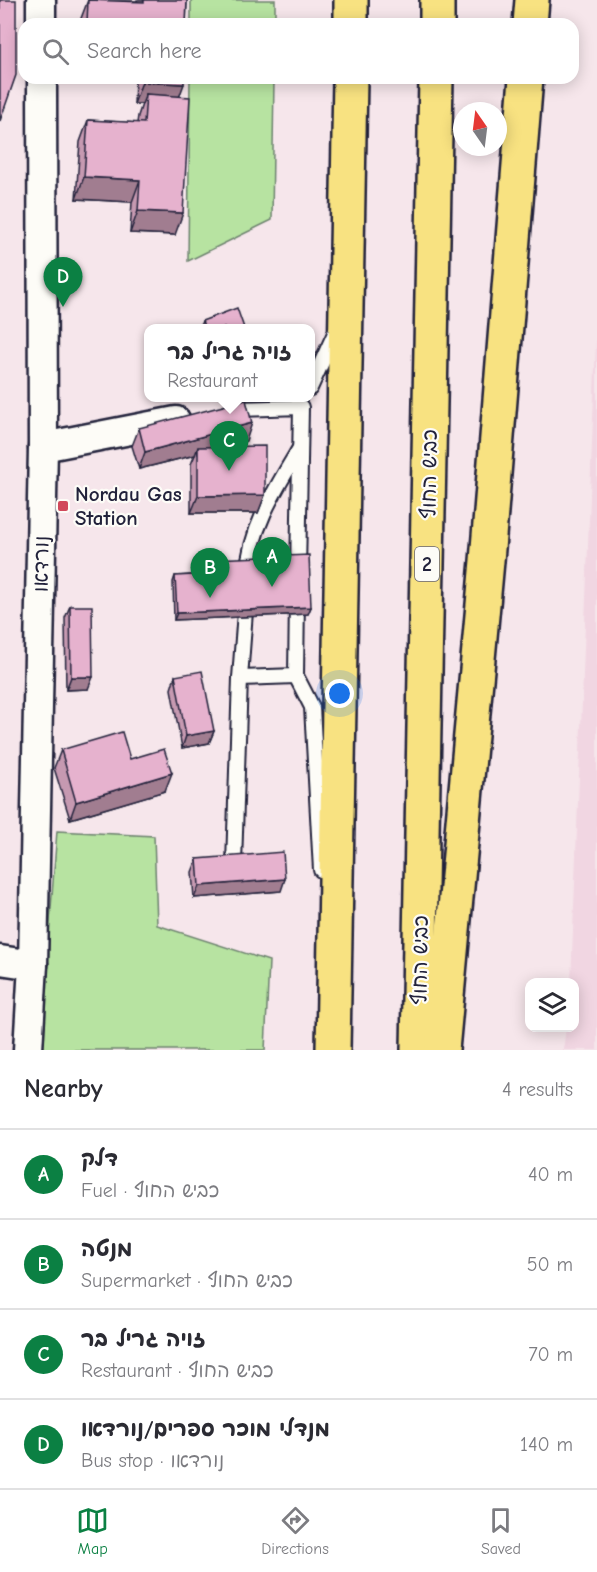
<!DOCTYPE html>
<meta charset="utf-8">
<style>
body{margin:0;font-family:"Comic Neue","Playpen Sans Hebrew",sans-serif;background:#f7f7f7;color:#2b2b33}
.controls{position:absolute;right:18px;bottom:18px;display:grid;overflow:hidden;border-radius:12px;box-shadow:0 3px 15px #0003}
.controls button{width:54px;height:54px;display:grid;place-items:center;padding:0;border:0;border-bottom:2px solid #e1e1e2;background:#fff;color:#2b2b33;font:30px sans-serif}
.compass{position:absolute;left:453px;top:102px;width:54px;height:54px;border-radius:50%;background:#fff;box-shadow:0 3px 15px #0003;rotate:346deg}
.you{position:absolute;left:340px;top:694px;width:21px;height:21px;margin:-15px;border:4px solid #fff;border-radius:50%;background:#1a73e8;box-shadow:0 0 0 9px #1a73e833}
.badge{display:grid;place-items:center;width:39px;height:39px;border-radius:50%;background:#0b8043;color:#fff;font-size:20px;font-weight:700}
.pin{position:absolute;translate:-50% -50px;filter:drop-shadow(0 2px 3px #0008)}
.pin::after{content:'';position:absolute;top:32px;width:21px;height:18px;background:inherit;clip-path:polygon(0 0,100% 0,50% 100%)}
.popup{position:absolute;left:144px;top:324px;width:171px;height:78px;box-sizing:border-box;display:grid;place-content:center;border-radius:12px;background:#fff;filter:drop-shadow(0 2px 4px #0005);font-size:20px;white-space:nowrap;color:#7c7c81}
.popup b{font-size:22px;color:#2b2b33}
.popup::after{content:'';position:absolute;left:50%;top:100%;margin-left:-12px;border:12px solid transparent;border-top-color:#fff}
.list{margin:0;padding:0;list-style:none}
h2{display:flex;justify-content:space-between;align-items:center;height:78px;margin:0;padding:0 24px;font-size:26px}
h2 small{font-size:20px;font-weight:400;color:#7c7c81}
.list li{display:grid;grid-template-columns:39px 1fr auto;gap:18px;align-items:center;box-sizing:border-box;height:90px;padding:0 24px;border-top:2px solid #e1e1e2}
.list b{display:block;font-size:22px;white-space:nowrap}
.list p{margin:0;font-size:20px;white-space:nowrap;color:#7c7c81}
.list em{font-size:20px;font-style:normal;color:#7c7c81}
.icon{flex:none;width:33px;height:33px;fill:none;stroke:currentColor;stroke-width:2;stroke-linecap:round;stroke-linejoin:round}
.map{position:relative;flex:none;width:597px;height:1050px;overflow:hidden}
.search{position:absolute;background:#fff;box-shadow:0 3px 15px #0003;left:18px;right:18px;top:18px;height:66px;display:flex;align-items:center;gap:15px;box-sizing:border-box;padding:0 21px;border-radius:18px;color:#7c7c81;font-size:22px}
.sheet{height:438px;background:#fff}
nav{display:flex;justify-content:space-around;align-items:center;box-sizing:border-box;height:84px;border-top:2px solid #e1e1e2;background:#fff;font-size:16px;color:#7c7c81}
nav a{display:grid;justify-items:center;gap:3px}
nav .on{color:#0b8043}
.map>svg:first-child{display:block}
.built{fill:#f1d6e2}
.green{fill:#b7e3a1;stroke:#6c826e;stroke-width:1.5}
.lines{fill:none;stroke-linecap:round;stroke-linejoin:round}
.lane-casing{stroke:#22223b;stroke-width:18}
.street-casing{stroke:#22223b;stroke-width:33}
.highway-casing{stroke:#22223b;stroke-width:38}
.lane{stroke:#fdfcf7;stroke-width:14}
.street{stroke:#fdfcf7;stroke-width:28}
.highway{stroke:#f8e281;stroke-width:33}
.wall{fill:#c699b1;stroke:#22223b;stroke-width:1.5}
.shaded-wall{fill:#a17d90;stroke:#22223b;stroke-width:1.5}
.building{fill:#e6b2ce;stroke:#22223b;stroke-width:1.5}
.poi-dot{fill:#d1495b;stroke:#fdfcf7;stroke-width:2}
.labels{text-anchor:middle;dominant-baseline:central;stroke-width:4.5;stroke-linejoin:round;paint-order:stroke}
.shield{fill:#fdfcf7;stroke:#646373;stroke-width:1.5}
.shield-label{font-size:20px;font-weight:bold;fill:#22223b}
.street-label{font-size:21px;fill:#22223b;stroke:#fdfcf7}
.poi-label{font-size:21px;font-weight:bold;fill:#22223b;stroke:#fdfcf7;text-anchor:start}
</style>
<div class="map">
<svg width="597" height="1050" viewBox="0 0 597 1050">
<rect width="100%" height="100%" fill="#f6e6eb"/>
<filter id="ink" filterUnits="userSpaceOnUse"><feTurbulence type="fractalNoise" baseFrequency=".0167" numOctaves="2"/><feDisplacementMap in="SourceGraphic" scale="12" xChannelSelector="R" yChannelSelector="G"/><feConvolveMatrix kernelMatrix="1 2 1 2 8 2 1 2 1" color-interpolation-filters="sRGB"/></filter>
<g filter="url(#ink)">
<path class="built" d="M597 316V1050H563L566 1028H574V982H571Z"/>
<g class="green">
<rect x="191" y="0" width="84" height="24"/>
<path d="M190 78H274L272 220 188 261Z"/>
<path d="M57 831 154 836 157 925 269 961 265 1050H40Z"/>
</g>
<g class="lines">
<g class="lane-casing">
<g id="lane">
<path d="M310 388 336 331"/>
<path d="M237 409 301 407 298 572"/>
<path d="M247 576C250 528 276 488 300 448"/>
<path d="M297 597 296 676 312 707 321 870"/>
<path d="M246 598 240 678 296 676"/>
<path d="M234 864 240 678"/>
</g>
</g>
<g class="street-casing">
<g id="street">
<path d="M41 0V24"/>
<path d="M43 447 176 421"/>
<path d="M0 960 33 965"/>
<path d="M28 1050 33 965 43 447 42 78"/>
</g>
</g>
<g class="highway-casing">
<g id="highway">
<path d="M351 24V0"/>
<path d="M437 24V0"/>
<path d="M530 24 532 0"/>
<path d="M333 1050 350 78"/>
<path d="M418 1050 436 78"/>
<path d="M442 1050 487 561 526 78"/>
</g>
</g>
<use href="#lane" class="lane"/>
<use href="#street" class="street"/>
<use href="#highway" class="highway"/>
</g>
<g class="wall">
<path d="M88 0 137 1V0H187L186 24H80V21Z"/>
<path d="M135 78H184L179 96 175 235 130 233 132 202 76 199 80 142 88 120 137 123 138 116 142 104H134Z"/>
<path d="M202 321 244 328H199Z"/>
<path d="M139 428 246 441 226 447 265 495 258 513H191V464L195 455 139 469 132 446Z"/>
<path d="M211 559 311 607 308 614 174 620 173 582 175 576 209 574 208 566Z"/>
<path d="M70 606 88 689 66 690 65 618Z"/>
<path d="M175 676 214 731 209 743 182 748 171 689Z"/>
<path d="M61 750 130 759 165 791 70 819 54 768Z"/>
<path d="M197 859 281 891 194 898 192 872Z"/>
</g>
<g class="shaded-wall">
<path d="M142 82 184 84 176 106 146 94 142 104H134Z"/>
<path d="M84 177 140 180 132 202 76 199Z"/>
<path d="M138 211 183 213 175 235 130 233Z"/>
<path d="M252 423 246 441 198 454V447L195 455 139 469 145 452Z"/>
<path d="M265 495 258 513H191L198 496Z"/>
<path d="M311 607 308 614 174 620 177 613Z"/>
<path d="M71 677H93L88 689 66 690Z"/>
<path d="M214 731 209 743 182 748 186 736Z"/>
<path d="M172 773 165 791 70 819 76 802Z"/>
<path d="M285 879 281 891 194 898 199 886Z"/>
</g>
<g class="building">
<path d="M0 0H16V75L0 121Z"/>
<path d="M88 0 144 2V0H187L186 24H87Z"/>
<path d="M142 78H184V84L142 82Z"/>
<path d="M146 94 190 97 183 213 138 211 140 180 84 177 88 120 144 123Z"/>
<path d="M237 308 244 328H205L202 321Z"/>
<path d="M246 400 252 423 145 452 139 428Z"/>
<path d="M265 446V495L198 496V447Z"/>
<path d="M309 555 311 607 177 613 175 576 211 574V559Z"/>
<path d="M70 606H92L93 677H71Z"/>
<path d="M202 671 214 731 186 736 175 676Z"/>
<path d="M122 732 130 759 164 749 172 773 76 802 61 750Z"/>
<path d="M283 852 285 879 199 886 197 859Z"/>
</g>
</g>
<rect class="poi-dot" x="57" y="500" width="12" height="12" rx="3"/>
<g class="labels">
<rect class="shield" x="415" y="547" width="24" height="34" rx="4.5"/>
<g class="shield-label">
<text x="427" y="564">2</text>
</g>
<g class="street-label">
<text transform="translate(429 474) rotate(-89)">כביש החוף</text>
<text transform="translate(41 564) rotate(-89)">נורדאו</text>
<text transform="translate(420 960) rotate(-89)">כביש החוף</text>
</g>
<g class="poi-label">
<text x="75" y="494">Nordau Gas<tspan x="75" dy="24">Station</tspan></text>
</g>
</g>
</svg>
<div class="controls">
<button><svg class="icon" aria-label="layers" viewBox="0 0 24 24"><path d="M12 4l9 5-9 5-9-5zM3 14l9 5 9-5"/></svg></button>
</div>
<svg class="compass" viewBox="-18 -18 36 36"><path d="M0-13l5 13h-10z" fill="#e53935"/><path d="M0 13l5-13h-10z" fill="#7c7c81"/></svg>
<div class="you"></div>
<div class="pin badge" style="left:272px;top:587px">A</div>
<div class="pin badge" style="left:210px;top:598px">B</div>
<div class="pin badge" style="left:229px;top:471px">C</div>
<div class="popup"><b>זויה גריל בר</b>Restaurant</div>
<div class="pin badge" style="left:63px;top:307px">D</div>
<div class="search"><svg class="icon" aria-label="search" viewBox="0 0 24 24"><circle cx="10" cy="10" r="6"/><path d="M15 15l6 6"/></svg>Search here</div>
</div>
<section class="sheet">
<h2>Nearby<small>4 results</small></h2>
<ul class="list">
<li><span class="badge">A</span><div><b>דלק</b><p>Fuel · כביש החוף</p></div><em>40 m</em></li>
<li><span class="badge">B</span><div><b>מנטה</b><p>Supermarket · כביש החוף</p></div><em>50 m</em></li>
<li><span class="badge">C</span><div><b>זויה גריל בר</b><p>Restaurant · כביש החוף</p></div><em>70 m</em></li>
<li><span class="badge">D</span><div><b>מנדלי מוכר ספרים/נורדאו</b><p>Bus stop · נורדאו</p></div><em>140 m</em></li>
</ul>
</section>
<nav>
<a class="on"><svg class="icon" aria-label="map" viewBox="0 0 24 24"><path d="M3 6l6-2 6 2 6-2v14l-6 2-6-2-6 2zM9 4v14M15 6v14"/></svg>Map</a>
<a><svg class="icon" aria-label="directions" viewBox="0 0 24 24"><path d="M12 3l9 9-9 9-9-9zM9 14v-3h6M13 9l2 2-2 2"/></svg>Directions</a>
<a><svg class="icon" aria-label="saved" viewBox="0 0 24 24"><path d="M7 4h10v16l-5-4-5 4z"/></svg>Saved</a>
</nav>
